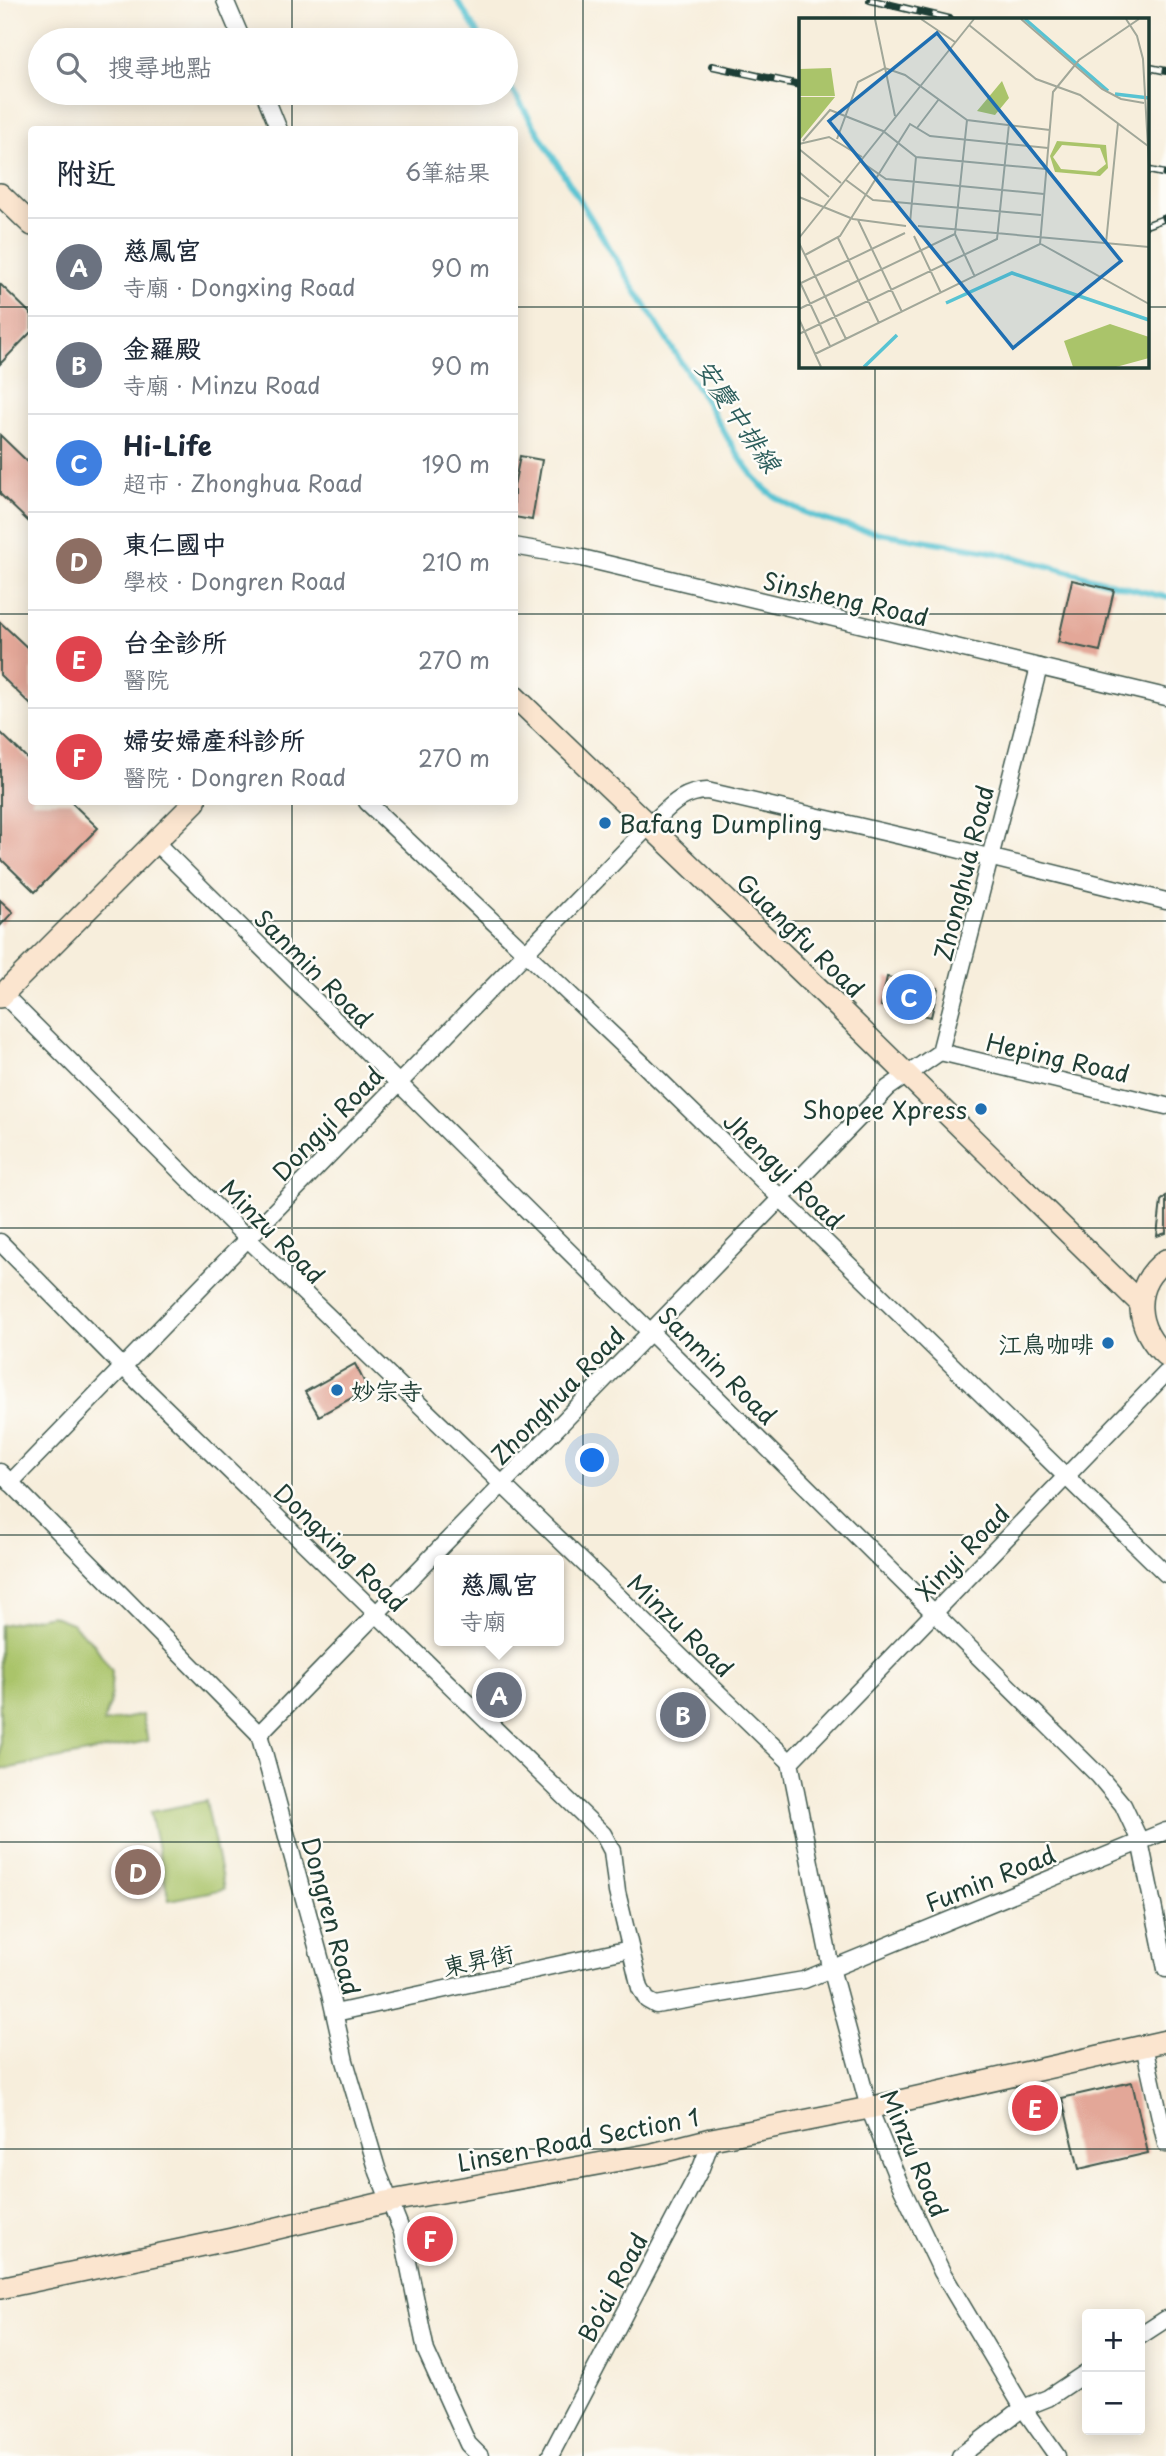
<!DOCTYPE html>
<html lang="zh-TW">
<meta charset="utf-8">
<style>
body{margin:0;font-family:"Playpen Sans","LXGW WenKai TC",sans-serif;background:#f6f6f7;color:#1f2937}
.controls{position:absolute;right:21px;bottom:21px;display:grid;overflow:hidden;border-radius:7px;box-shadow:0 4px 18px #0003}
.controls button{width:63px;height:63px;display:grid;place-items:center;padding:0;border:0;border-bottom:2px solid #e0e1e3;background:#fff;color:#1f2937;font:35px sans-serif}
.you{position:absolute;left:593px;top:1461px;width:24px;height:24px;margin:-18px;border:5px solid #fff;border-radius:50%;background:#1a73e8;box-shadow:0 0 0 10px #1a73e833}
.badge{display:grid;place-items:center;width:46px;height:46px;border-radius:50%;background:#1f6fb2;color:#fff;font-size:23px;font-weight:700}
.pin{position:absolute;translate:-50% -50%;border:4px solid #fff;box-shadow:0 2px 7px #0006}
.popup{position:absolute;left:434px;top:1555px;width:130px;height:91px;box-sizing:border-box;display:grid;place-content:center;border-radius:7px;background:#fff;filter:drop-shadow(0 2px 5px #0005);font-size:23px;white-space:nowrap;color:#747a83}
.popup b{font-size:26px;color:#1f2937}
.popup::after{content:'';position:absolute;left:50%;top:100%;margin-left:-14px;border:14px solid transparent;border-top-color:#fff}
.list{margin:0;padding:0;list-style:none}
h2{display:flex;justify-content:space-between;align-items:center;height:91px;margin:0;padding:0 28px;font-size:30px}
h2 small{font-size:23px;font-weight:400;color:#747a83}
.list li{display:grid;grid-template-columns:46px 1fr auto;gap:21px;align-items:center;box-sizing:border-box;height:98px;padding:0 28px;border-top:2px solid #e0e1e3}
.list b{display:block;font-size:26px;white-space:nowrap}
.list p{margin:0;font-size:23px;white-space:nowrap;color:#747a83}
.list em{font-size:23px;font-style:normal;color:#747a83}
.icon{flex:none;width:38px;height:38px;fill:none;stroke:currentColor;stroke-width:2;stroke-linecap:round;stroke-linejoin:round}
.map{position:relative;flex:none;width:1166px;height:2456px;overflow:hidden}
.search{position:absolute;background:#fff;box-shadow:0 4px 18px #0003;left:28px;top:28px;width:490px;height:77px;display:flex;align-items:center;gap:18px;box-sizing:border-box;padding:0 24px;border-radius:38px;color:#747a83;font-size:26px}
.panel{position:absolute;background:#fff;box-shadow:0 4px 18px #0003;left:28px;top:126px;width:490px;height:679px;border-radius:7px}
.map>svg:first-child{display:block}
.green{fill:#aac46a;stroke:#64804f;stroke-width:2}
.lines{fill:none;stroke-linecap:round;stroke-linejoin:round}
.stream{stroke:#58c3d2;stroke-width:6}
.building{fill:#e3a798}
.street-casing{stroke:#3f584d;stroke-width:19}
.secondary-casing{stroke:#3f584d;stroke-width:24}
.street{stroke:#fff;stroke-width:16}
.secondary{stroke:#fbe5cf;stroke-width:21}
.rail-casing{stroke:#1f3d34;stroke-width:8}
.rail{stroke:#fdfcf7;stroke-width:5;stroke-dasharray:16;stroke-linecap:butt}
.grid{fill:none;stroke:#1f3d34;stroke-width:2;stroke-opacity:0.55}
.poi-dot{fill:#1f6fb2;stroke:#fdfcf7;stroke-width:2.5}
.labels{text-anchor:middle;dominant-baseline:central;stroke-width:5;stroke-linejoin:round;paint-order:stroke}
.street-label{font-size:24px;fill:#1f3d34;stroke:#fdfcf7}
.poi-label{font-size:24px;fill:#1f3d34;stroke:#fdfcf7;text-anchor:start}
.water-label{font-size:26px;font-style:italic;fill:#2d5e5c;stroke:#fdfcf7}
.inset-river{fill:none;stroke:#58c3d2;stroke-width:3.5}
.inset-road{fill:none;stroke:#a1a799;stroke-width:2}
.view{fill:#1f6fb2;fill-opacity:0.15;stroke:#1f6fb2;stroke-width:3.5}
.inset-edge{fill:none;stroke:#1f3d34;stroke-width:3.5}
</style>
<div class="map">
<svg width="1166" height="2456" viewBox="0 0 1166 2456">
<rect width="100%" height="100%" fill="#fdfcf7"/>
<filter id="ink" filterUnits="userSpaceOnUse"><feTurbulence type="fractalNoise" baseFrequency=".0143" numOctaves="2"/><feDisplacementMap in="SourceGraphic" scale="14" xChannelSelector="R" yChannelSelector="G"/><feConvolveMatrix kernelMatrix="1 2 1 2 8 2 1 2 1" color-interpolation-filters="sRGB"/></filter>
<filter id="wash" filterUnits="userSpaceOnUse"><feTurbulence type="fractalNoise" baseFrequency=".00686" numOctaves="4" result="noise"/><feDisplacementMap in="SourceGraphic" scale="28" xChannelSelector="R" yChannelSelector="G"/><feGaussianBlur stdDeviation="1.57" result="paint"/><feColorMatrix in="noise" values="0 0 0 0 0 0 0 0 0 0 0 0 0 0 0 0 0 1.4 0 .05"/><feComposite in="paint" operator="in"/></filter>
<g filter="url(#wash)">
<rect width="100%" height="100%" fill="#f7eedc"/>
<g class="green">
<path d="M51 1615 72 1623 94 1644 112 1671 110 1704 103 1723 142 1715 148 1741 0 1770V1625Z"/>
<path d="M206 1801 224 1889 169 1900 150 1812Z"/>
</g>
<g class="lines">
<g class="stream">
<path d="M457 0 482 40"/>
<path d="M506 80C571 186 636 293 704 398 722 427 747 478 774 496 830 534 921 537 987 551 1047 563 1106 584 1166 597"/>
</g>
</g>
<g id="blocks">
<g class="building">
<path d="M0 284 32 315V331L0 364Z"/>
<path d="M0 435 32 466V525L0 494Z"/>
<path d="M520 456 542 460 532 520 514 517V486Z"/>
<path d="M1072 580 1114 590 1100 651 1058 642Z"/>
<path d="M0 622 32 652V706L0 675Z"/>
<path d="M0 732 32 763V802H71L98 828 35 892 0 858Z"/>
<path d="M0 900 13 912 0 926Z"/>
<path d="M887 977 938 988 931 1017 881 1006Z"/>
<path d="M1166 1196V1233L1157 1236 1161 1201Z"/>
<path d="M355 1364 368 1389 319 1416 305 1392Z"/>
<path d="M691 1698 700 1707 675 1731 666 1723Z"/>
<path d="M1132 2082 1148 2153 1079 2169 1062 2098Z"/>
</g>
</g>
</g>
<g filter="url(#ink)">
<use href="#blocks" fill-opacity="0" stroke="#3f584d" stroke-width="2"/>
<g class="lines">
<g class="street-casing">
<g id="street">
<path d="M225 0 242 40"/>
<path d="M264 93 279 130"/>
<path d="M514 546 582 558 1166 697"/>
<path d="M367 802 642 1063 1166 1574"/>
<path d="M155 842 1098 1775 1123 1805 1140 1841 1166 1969"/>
<path d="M3 994 247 1238 790 1762 831 1968 869 2108 899 2182 942 2272 1023 2408 1057 2456"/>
<path d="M940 1052 1166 1106"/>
<path d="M0 1242 123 1367 603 1834 612 1851 617 1892 640 1988 647 2000 656 2005 804 1980 1166 1831"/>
<path d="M0 1472 259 1734 330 1994 345 2061 378 2172 402 2232 426 2351 468 2444 480 2456"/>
<path d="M10 1483 649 826C668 809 679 792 707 791L944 846 1166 901"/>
<path d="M259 1734 888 1088 940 1052 1039 667"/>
<path d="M790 1762 1166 1373"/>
<path d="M335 2013 630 1949"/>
<path d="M1144 2046 1166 2144"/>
<path d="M1140 2336 1166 2319"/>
<path d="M550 2456 701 2168 712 2139"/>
<path d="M960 2456 1023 2408 1048 2398 1087 2372"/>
</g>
</g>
<g class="secondary-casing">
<g id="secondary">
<path d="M0 194 32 225"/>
<path d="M514 696 842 1011 1139 1302"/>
<path d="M0 997 195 802"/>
<path d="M1166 1260C1130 1286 1135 1329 1166 1356"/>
<path d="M0 2288 232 2239 391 2201 653 2154 712 2139 869 2108 1166 2041"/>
</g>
</g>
<use href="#street" class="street"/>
<use href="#secondary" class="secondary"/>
<g class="rail-casing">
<g id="rail">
<path d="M870 0 950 19"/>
<path d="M712 66 800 85"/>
<path d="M1147 67 1166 71"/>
<path d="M1147 170 1166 174"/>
<path d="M1147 225 1166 218"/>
</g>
</g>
<use href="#rail" class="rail"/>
</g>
</g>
<path class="grid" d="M292 0V40M583 0V2456M875 0V19M292 93V130M0 307H32M514 307H800M1147 307H1166M875 366V2456M0 614H32M514 614H1166M292 802V2456M0 921H1166M0 1228H1166M0 1535H1166M0 1842H1166M0 2149H1166"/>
<g class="poi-dot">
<circle cx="605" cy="823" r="7"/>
<circle cx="981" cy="1109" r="7"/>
<circle cx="1108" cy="1343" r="7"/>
<circle cx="337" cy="1390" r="7"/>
</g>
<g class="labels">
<g class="street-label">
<text transform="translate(846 598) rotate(13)">Sinsheng Road</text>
<text transform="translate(963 873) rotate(-76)">Zhonghua Road</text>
<text transform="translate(801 935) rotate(44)">Guangfu Road</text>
<text transform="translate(314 968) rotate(45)">Sanmin Road</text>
<text transform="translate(1058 1057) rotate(13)">Heping Road</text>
<text transform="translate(327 1123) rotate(-46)">Dongyi Road</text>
<text transform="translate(784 1170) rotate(44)">Jhengyi Road</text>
<text transform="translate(273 1231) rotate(45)">Minzu Road</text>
<text transform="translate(718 1365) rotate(45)">Sanmin Road</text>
<text transform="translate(557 1395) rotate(-46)">Zhonghua Road</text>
<text transform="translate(341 1547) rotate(44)">Dongxing Road</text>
<text transform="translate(962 1552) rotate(-46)">Xinyi Road</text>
<text transform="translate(681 1625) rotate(44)">Minzu Road</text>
<text transform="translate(990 1878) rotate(-22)">Fumin Road</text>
<text transform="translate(332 1916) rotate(75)">Dongren Road</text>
<text transform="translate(478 1959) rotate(-12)">東昇街</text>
<text transform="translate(578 2139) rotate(-11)">Linsen Road Section 1</text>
<text transform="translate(915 2153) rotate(67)">Minzu Road</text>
<text transform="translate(612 2287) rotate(-62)">Bo'ai Road</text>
</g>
<g class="poi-label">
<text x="619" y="823">Bafang Dumpling</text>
<text x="967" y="1109" text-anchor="end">Shopee Xpress</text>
<text x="1094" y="1343" text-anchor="end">江鳥咖啡</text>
<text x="351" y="1390">妙宗寺</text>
</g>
<g class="water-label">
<text transform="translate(739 415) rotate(56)">安慶中排線</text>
</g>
</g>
<g transform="translate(799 18)">
<rect width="350" height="350" fill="#f7eedc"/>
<path d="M32 50 36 78H0V51ZM203 63 210 80 196 97 178 93ZM0 79H36L0 123ZM258 123 307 127 309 150 301 158 256 154 251 138ZM263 127 301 130 307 146 297 154 262 151 254 139ZM311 306 350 319V340L317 349H274L265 323Z" fill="#aac46a" fill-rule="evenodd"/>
<path class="inset-river" d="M226 1 309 73M316 76 350 80M147 285 213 255 350 302M65 349 98 317"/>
<path class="inset-road" d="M76 1 96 98M122 1 156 24M222 1 303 71 322 81 345 85M327 1 338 18 344 41 350 148M170 7 237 61 281 77 349 128M168 102 156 216 176 259M118 110 140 81M38 121 59 64 86 50 106 57 168 102 251 112M4 123 31 92 84 113 117 139 247 151M0 126 30 119 63 139M0 131 42 165M61 143 87 161 245 176M0 154 30 179M47 162 74 182 242 197M0 179 54 201 107 208M59 202 103 294M111 205 117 139M119 208 350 229M115 218 142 275M0 220 175 1M39 220 80 305M0 225 47 321M307 225 319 105M242 226 350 286M6 237 41 218 111 106 131 118 249 130M0 262 31 328M0 266 106 215M0 291 156 216M0 301 22 349M0 316 198 221 210 106M16 336 241 226 254 74 280 42 340 1"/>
<path class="view" d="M138 15 322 243 214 330 30 103Z"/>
<rect width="350" height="350" class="inset-edge"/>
</g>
</svg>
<div class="controls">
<button>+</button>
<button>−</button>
</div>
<div class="you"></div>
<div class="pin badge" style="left:499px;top:1695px;background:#6b7280">A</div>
<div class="popup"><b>慈鳳宮</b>寺廟</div>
<div class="pin badge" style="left:683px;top:1715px;background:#6b7280">B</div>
<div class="pin badge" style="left:909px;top:997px;background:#3f7fe0">C</div>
<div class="pin badge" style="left:138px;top:1872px;background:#8d6e63">D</div>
<div class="pin badge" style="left:1035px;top:2108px;background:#e0444e">E</div>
<div class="pin badge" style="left:430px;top:2239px;background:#e0444e">F</div>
<div class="search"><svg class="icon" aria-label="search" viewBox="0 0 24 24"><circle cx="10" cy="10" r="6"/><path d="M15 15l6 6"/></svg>搜尋地點</div>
<section class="panel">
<h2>附近<small>6筆結果</small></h2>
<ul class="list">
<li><span class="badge" style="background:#6b7280">A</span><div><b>慈鳳宮</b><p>寺廟 · Dongxing Road</p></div><em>90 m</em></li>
<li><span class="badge" style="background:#6b7280">B</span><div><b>金羅殿</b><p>寺廟 · Minzu Road</p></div><em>90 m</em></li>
<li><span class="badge" style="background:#3f7fe0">C</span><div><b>Hi-Life</b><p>超市 · Zhonghua Road</p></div><em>190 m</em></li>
<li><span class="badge" style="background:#8d6e63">D</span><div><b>東仁國中</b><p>學校 · Dongren Road</p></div><em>210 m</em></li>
<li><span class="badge" style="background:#e0444e">E</span><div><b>台全診所</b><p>醫院</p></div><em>270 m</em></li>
<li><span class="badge" style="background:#e0444e">F</span><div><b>婦安婦產科診所</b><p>醫院 · Dongren Road</p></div><em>270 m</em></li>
</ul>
</section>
</div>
